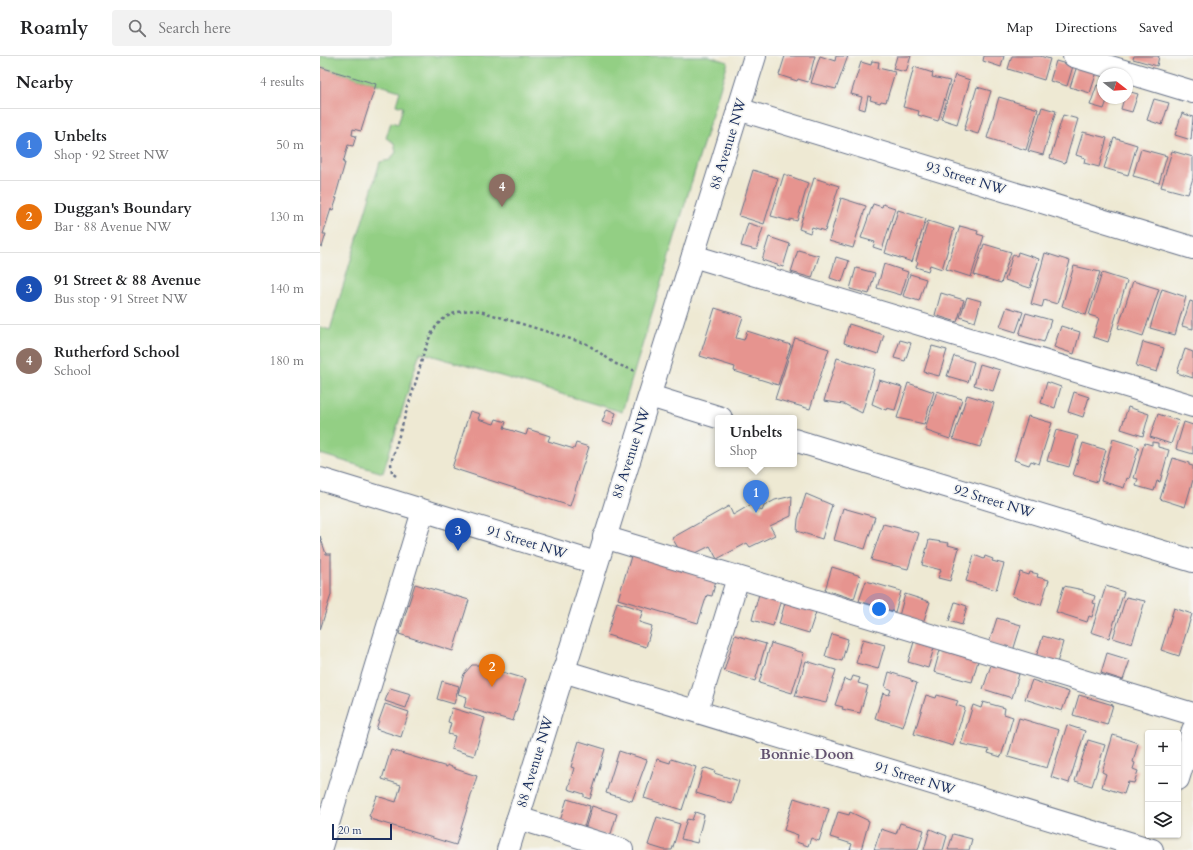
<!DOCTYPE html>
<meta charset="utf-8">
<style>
body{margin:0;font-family:Cardo,serif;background:#f2f2f2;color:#202124}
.controls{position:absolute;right:12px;bottom:12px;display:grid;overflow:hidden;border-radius:4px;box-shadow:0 1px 3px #0004}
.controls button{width:36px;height:36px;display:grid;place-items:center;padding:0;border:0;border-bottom:1px solid #e0e0e0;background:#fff;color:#202124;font:20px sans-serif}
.compass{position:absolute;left:777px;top:12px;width:36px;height:36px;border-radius:50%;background:#fff;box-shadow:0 1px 3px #0004;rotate:107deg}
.scale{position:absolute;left:12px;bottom:10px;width:60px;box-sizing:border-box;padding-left:4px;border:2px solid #1b2f5e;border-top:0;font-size:11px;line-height:14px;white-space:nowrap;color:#1b2f5e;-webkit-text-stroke:3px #f6f6f2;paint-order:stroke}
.you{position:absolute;left:559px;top:553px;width:14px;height:14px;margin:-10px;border:3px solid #fff;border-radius:50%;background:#1a73e8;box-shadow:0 0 0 6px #1a73e833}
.badge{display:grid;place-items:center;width:26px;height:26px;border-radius:50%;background:#0b8043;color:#fff;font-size:13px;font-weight:700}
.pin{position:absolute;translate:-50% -33px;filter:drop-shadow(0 1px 2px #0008)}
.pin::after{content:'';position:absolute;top:21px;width:14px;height:12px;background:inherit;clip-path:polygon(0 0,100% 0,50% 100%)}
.popup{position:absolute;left:395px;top:359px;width:82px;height:52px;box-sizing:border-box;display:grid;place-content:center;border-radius:4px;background:#fff;filter:drop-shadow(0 1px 3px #0005);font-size:13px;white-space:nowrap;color:#757577}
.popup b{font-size:15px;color:#202124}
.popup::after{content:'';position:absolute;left:50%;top:100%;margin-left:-8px;border:8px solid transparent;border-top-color:#fff}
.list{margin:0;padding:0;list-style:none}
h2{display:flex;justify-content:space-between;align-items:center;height:52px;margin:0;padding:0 16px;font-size:17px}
h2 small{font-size:13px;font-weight:400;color:#757577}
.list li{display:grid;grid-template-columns:26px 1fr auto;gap:12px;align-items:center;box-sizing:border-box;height:72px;padding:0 16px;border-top:1px solid #e0e0e0}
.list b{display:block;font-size:15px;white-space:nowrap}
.list p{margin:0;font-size:13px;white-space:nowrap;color:#757577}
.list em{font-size:13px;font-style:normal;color:#757577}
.icon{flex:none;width:22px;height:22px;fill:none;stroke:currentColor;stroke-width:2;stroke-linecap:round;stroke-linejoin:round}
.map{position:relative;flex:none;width:873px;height:794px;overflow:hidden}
header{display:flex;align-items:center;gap:24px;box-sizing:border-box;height:56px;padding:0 20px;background:#fff;border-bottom:1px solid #e0e0e0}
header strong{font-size:19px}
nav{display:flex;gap:22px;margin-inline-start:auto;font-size:14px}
.search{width:280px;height:36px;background:#f2f2f2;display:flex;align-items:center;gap:10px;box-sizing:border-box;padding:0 14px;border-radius:4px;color:#757577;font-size:15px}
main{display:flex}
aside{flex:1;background:#fff}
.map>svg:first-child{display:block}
.green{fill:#93cf84;stroke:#577f71}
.building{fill:#e6948f}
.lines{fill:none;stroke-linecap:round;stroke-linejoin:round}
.minor-casing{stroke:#657087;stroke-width:24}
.path{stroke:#657087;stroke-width:2.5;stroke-dasharray:3 3;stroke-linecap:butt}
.minor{stroke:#fff;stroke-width:22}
.labels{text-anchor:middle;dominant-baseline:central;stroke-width:3.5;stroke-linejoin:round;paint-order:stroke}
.street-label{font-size:14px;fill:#1b2f5e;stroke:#f6f6f2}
.neighbourhood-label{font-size:15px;font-weight:bold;fill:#62526f;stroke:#f6f6f2}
</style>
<header>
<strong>Roamly</strong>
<div class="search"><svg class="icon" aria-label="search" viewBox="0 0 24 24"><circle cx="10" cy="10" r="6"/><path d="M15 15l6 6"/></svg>Search here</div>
<nav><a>Map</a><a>Directions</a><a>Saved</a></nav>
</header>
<main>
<aside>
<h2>Nearby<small>4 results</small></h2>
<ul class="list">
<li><span class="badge" style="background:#3f7fe0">1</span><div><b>Unbelts</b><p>Shop · 92 Street NW</p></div><em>50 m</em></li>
<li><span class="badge" style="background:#e8710a">2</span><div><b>Duggan's Boundary</b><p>Bar · 88 Avenue NW</p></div><em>130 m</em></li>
<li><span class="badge" style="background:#1a4fb4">3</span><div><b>91 Street &amp; 88 Avenue</b><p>Bus stop · 91 Street NW</p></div><em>140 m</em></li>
<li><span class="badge" style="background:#8d6e63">4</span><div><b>Rutherford School</b><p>School</p></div><em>180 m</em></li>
</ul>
</aside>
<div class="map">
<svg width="873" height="794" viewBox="0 0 873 794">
<rect width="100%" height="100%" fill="#f6f6f2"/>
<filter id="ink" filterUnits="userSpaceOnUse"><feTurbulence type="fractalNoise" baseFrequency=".025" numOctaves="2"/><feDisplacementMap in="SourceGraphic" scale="8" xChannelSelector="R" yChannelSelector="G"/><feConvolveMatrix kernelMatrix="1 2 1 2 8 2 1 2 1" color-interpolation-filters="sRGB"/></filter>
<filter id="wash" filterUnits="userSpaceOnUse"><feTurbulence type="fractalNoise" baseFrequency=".012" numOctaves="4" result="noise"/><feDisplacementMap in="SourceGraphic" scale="16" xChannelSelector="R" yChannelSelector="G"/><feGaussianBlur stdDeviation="0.9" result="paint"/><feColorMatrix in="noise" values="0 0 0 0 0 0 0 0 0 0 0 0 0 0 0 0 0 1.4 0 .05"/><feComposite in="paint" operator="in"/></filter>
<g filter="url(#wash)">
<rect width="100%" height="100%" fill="#eee9d3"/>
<path class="green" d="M0 0H389L408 6 302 356 100 296 63 417 0 398V271L10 274 60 106 70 104 76 96 74 87 66 82 71 66 78 68 83 51 76 49 80 35 0 11Z"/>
<g id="blocks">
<g class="building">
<path d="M465 0H495L488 26 478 23 477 25 459 19Z"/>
<path d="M500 0 515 5 516 0H528L516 33 491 27Z"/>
<path d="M577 0H591L586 16 573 13Z"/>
<path d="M664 0H684L681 11 663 5Z"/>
<path d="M692 0H720L730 3 724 24 688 13Z"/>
<path d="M814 0H839L837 10 813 3Z"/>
<path d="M552 5 559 6 558 12 575 16 566 46 561 45 560 47 550 44 551 41 548 40 545 54 539 52 542 41 531 38 541 6 551 9Z"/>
<path d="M736 5 753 10 747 30 730 25Z"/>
<path d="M757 10 777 16 770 37 750 31Z"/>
<path d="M0 11 56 28 41 75 33 73 32 79 36 80 33 90 28 89 23 107H25L15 142H17L13 154 11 153 3 178H6L2 191 0 190Z"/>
<path d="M594 11 613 17 612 21 630 25 618 65 598 59 599 55 583 51Z"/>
<path d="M635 19 650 24 637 68 621 63Z"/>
<path d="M777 29 783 31V42H788L784 53 770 49Z"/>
<path d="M657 31 671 35 658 78 644 74Z"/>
<path d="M807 35 818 38 812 56 801 53 804 42H807Z"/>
<path d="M679 41 718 53 706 94 667 82Z"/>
<path d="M834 43 849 47 842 69 827 64Z"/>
<path d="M722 51 736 55 723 99 708 95Z"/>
<path d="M862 57 873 61 871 84 855 79Z"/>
<path d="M743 59 758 63 745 107 730 102Z"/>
<path d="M763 76 787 82 779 111 764 107 765 102 756 99Z"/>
<path d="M794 82 817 89 808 119 784 112Z"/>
<path d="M821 93 847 100 839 127 813 120Z"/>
<path d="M852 95 873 101V122L868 138 841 131Z"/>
<path d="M433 114 458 122 444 168 419 160Z"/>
<path d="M464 118 488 127 477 165 470 163V165L451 160Z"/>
<path d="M494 122 519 130 505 175 492 171 490 177 479 173Z"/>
<path d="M521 142 546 150 533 192 509 185Z"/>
<path d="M553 148 562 151 563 148 575 152 562 194 553 191 555 186 541 182Z"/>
<path d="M578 154 606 163 592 206 565 197Z"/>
<path d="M608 165 634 173 622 213 610 209 608 215 596 211 598 206 596 205Z"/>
<path d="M428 167 443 172 436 194 421 190Z"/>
<path d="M640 170 658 175 657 178 664 180 651 221 626 213Z"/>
<path d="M449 181 470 188 463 211 442 204Z"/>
<path d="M664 188 691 196 681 227 654 219Z"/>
<path d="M478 194 499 200 492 222 471 216Z"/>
<path d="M698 196 719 203 710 232 685 224 693 198 697 200Z"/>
<path d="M725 197 750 205 737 248 724 244 722 251 711 248Z"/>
<path d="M516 201 529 205 522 226 510 222Z"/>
<path d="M564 208 588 216 581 239 557 232Z"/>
<path d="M754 210 780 216 766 259 742 250Z"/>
<path d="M536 212 555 217 549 238 530 233Z"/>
<path d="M782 217 807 225 788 286 773 281 779 262 769 259Z"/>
<path d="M590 218 606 223 599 245 583 240Z"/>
<path d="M813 225 839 233 823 280 798 272Z"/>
<path d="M842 233 866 241 855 279 830 272Z"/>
<path d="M621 237 644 244 637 266 615 259Z"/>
<path d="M647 241 661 245 655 266 640 261Z"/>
<path d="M870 245 873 246V273L862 270Z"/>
<path d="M687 251 703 256 696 276 680 271Z"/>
<path d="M395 252 423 261 416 282 424 284 427 275 471 289 458 329 414 315 415 311 380 300Z"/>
<path d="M706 257 731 264 724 286 699 279Z"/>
<path d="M529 268 564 279 558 298 524 287Z"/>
<path d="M741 270 760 276 754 298 734 291Z"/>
<path d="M475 282 509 293 490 353 455 343Z"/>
<path d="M580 284 591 287 585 305 574 302Z"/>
<path d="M823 286 844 292 837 316 816 310Z"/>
<path d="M612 290 627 294 619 320 604 316Z"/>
<path d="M865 293 873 296V322L857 317Z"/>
<path d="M634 300 654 306 648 326 627 320Z"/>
<path d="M517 302 555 313 542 357 524 348 504 345Z"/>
<path d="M660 308 680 314 673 335 654 329Z"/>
<path d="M559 324 582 331 575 354 567 352 566 354 552 348Z"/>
<path d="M727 326 741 331 735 352 721 347Z"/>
<path d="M588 327 614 336 604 368 577 362Z"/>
<path d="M617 335 642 343 630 383 607 375V373H605Z"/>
<path d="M754 336 769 341 763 361 748 356Z"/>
<path d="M647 339 674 347 660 391 633 383Z"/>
<path d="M808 351 829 358 823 380 801 373Z"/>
<path d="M287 353 296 357 292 369 282 366Z"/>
<path d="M150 355 160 358 158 363 174 368 176 363 186 366 184 372 206 379 208 373 230 380 228 385 254 393 256 387 269 391 250 450 132 412Z"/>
<path d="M838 358 859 365 851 388 830 381Z"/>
<path d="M708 360 732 367 719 408 711 405 709 409 694 404Z"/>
<path d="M864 366 873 369V398L856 393Z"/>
<path d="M736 374 758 380 749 411 727 405Z"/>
<path d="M793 383 819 391 809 423 807 422 804 432 781 425Z"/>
<path d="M832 386 838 387V391L849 394 840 426 837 425 834 435 816 430 818 423 814 422 823 391 825 387 832 389Z"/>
<path d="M763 387 786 394 777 426 753 419Z"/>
<path d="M853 402 869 407V409L873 410V424L865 451 840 443Z"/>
<path d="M486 438 512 449 502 483 477 475 478 463Z"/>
<path d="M472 440 471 460 450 470 455 479 430 491 427 487 397 503 390 490 374 498 360 495 352 482 409 450 413 459 430 449 442 455 444 450 455 444Z"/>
<path d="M523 452 555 461 545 493 514 484Z"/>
<path d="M563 468 599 477 588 513 551 504Z"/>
<path d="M0 480 6 498H11V539L0 574Z"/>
<path d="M609 484 629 487 628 489 639 492 630 525 618 522 621 514 602 509Z"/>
<path d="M312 497 396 524 392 540 387 539 378 567 298 543Z"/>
<path d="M654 499 664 503 665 500 673 503 672 505 684 508 676 534 646 525Z"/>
<path d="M512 511 541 520 534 543 505 534Z"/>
<path d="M700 516 709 519 710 516 718 518 717 521 729 524 721 549 692 540Z"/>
<path d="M546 525 581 535 575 556 539 545Z"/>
<path d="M95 528 149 544 133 595 79 578Z"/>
<path d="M744 530 763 534V536L775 540 773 547 776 548 772 561 769 560 767 566 736 556Z"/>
<path d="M786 530 804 536 789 582 771 576Z"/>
<path d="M439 538 461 544 453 570 432 564Z"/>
<path d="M585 538 610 546 603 567 579 560Z"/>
<path d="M806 541 825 545 812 588 793 582Z"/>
<path d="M297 546 323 554 319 566 332 570 326 591 287 579Z"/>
<path d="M635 546 647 550 642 569 629 565Z"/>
<path d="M465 547 496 556 489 577 459 568Z"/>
<path d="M854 552 872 558 859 600 841 594Z"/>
<path d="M677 562 701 569 693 595 669 587Z"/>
<path d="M512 578 528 583 522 605 505 600Z"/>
<path d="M415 579 446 588 435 625 404 615Z"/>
<path d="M723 580 743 586 737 607 716 601Z"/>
<path d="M543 583 565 589 558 613 536 607Z"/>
<path d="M594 586 614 592 608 612 588 606Z"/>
<path d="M451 587 484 597 472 637 439 627Z"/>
<path d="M620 594 658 605 652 626 614 616Z"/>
<path d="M787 597 810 604 803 624 781 617Z"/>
<path d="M486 605 516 614 506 647 475 640Z"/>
<path d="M152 609H159L206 623 193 665 144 651 147 641 138 638 144 618Z"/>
<path d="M671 609 699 618 692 642 663 633Z"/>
<path d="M569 616 591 623V625L597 627 583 671 555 662 563 637 569 639 571 634 565 631Z"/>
<path d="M533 620 540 622 538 627 548 630 540 657 522 653 523 651 515 649 524 623 531 625Z"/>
<path d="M712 624 749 636 742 655 705 643Z"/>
<path d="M122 625 139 630 134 648 117 643Z"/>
<path d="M70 632 91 638 86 652 65 645Z"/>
<path d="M606 639 616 642 617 639 638 645 636 649 645 652 633 690 594 678Z"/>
<path d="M759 639 793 649 787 669 753 659Z"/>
<path d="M663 646 685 652 684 658 693 661 681 701 668 697 669 694 641 688 653 649 661 652Z"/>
<path d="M65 648 89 656 81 681 56 673Z"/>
<path d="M132 652 165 662 154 700 131 693 135 680 128 678 131 667 128 666Z"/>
<path d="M699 662 739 674 727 712 688 701Z"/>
<path d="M747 669 765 675 749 727 731 721Z"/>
<path d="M793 679 818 687 813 706 815 707 813 713 818 715 814 727 808 726 804 738 782 731 786 718 782 716Z"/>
<path d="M768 684 785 689 772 730 755 725Z"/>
<path d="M259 685 285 693 270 743 264 741V738L248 733 254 712 251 711Z"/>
<path d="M71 694 127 711V709L135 712V713L157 720 136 789 50 763 51 761 49 760 57 740 76 746 81 729 62 723Z"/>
<path d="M299 695 327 704 312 745 286 737Z"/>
<path d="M337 703 350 707 351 703 376 711 362 754 324 742Z"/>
<path d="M386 712 395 715 394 717 419 725 412 748 376 737 383 713Z"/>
<path d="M474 742 509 753 499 785 491 782 488 790 476 786 478 779 464 774Z"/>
<path d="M247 743 270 750 264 772 240 765Z"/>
<path d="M272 750 297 758 290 781 265 773Z"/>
<path d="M375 756 384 759 377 787 361 783 367 763 372 764Z"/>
<path d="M518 756 529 759 530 756 549 765 541 794H530L532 788 510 781Z"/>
<path d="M337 761 360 768 352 794H344L328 789Z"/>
<path d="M580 767 604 774 598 794H554L561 773 576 778Z"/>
<path d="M610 773 627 780 623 794H604Z"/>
<path d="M633 778 652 783 649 794H628Z"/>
</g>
</g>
</g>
<g filter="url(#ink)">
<use href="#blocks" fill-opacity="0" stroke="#657087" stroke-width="1"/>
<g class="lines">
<g class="minor-casing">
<g id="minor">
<path d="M754 0 873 36"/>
<path d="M418 53 873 192"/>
<path d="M373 200 873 350"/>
<path d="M330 340 401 362"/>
<path d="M474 384 873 505"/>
<path d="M0 423 276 507"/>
<path d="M284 481 873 658"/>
<path d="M243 615 832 794"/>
<path d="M377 654 418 522"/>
<path d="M858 723 873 674"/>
<path d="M198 762 302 794"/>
<path d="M0 794 103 455"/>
<path d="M188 794 435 0"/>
</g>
</g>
<path class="path" d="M76 420 72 417 71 407C79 379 88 350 97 322 102 305 106 282 118 268 129 256 145 253 160 255L267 288 296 308 316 315"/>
<use href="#minor" class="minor"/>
</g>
</g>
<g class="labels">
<g class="street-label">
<text transform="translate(408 88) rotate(-73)">88 Avenue NW</text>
<text transform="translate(646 122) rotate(17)">93 Street NW</text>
<text transform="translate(311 397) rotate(-72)">88 Avenue NW</text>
<text transform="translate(674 445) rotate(17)">92 Street NW</text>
<text transform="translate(207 486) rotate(17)">91 Street NW</text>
<text transform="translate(215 706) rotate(-73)">88 Avenue NW</text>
<text transform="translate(595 722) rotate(17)">91 Street NW</text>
</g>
<g class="neighbourhood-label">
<text x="487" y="698">Bonnie Doon</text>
</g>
</g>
</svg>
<div class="controls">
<button>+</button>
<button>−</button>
<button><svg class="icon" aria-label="layers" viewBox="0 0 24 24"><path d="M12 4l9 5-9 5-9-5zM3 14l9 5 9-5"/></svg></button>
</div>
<svg class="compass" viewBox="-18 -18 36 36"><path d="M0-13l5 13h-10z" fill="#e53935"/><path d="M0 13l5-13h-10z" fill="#757577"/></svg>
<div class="scale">20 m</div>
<div class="you"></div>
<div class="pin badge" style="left:436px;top:457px;background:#3f7fe0">1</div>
<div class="popup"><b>Unbelts</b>Shop</div>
<div class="pin badge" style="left:172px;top:631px;background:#e8710a">2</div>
<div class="pin badge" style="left:138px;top:495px;background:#1a4fb4">3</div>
<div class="pin badge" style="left:182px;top:151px;background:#8d6e63">4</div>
</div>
</main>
